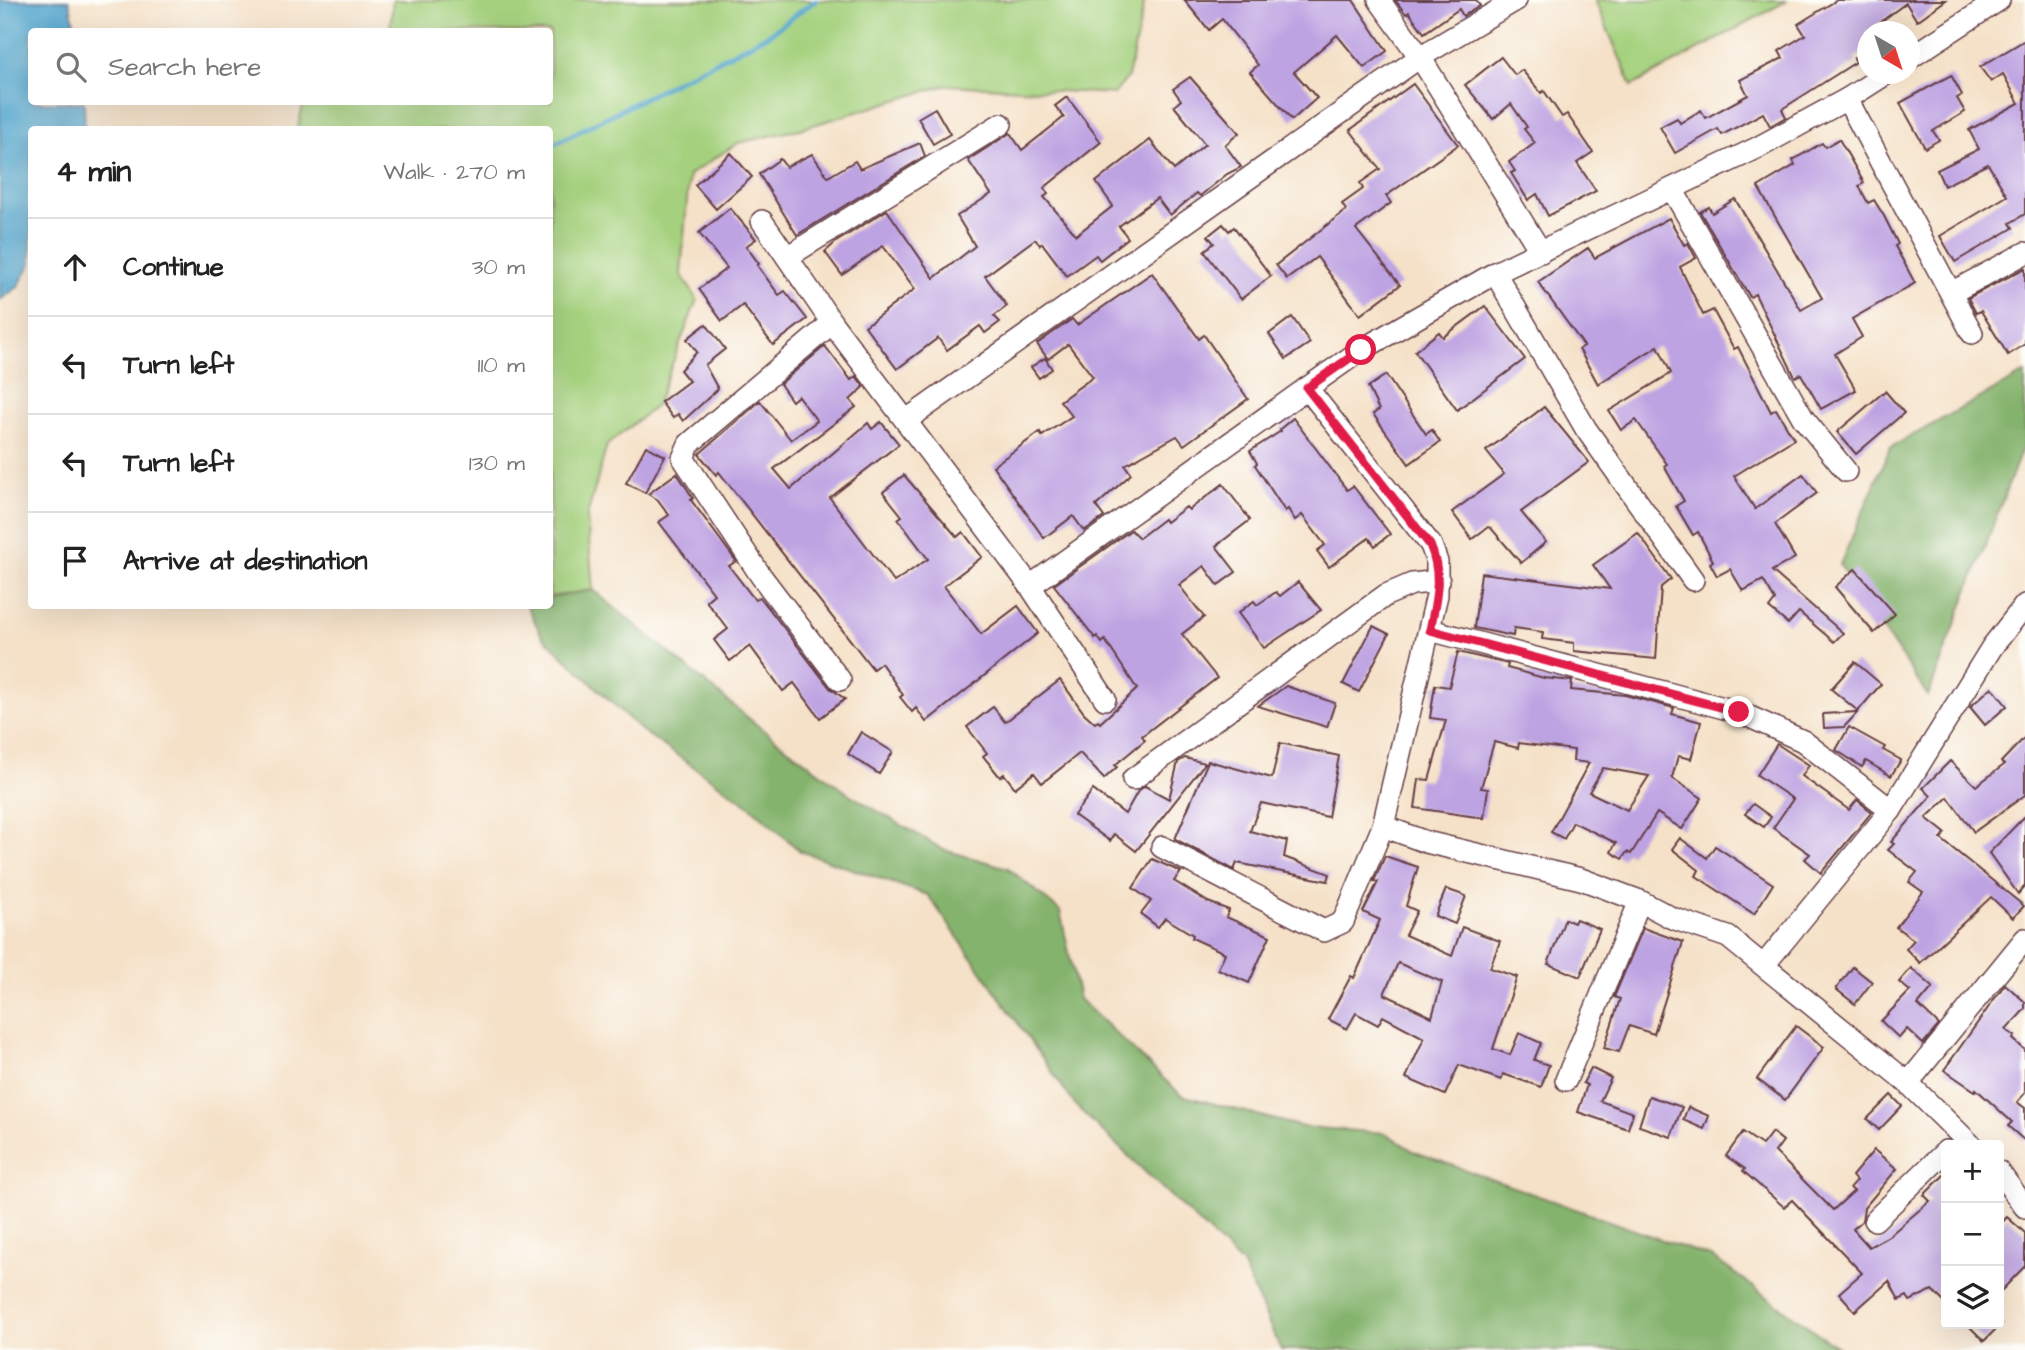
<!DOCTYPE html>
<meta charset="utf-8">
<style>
body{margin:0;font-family:"Architects Daughter",sans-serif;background:#f2f2f2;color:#222}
.controls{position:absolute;right:21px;bottom:21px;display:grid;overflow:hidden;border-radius:7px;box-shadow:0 7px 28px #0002}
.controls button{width:63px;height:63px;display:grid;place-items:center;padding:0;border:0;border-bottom:2px solid #e0e0e0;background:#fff;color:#222;font:35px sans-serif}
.compass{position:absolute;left:1857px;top:21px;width:63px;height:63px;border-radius:50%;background:#fff;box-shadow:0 7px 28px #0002;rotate:141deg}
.stop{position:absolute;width:21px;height:21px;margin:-16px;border:5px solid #e11d48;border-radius:50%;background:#fff}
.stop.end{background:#e11d48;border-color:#fff;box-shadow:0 2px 7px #0008}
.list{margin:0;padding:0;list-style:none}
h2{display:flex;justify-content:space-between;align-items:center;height:91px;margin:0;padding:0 28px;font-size:30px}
h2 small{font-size:23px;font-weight:400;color:#767676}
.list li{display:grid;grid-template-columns:46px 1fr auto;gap:21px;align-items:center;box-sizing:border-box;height:98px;padding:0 28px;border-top:2px solid #e0e0e0}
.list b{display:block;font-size:26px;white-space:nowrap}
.list em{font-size:23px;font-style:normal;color:#767676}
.icon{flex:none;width:38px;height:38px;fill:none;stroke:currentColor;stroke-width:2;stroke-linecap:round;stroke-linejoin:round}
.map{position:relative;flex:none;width:2025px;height:1350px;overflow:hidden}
.search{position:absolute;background:#fff;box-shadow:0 7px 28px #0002;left:28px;top:28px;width:525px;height:77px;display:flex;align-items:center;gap:18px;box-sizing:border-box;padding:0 24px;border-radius:7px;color:#767676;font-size:26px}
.panel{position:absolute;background:#fff;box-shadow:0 7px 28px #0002;left:28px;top:126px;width:525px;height:483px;border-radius:7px}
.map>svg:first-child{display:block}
.green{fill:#a5d17e;stroke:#787854;stroke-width:2}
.forest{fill:#84b36d;stroke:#67694c;stroke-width:2}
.water{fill:#51a5cd;stroke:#4e627c;stroke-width:2}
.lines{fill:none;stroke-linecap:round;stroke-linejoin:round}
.stream{stroke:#51a5cd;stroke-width:5}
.building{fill:#bea3e2;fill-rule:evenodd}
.street-casing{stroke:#643c43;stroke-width:24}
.street{stroke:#fff;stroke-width:21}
.route{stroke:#e11d48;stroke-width:9}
</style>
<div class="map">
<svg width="2025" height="1350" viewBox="0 0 2025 1350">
<rect width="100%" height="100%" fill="#fdfcf7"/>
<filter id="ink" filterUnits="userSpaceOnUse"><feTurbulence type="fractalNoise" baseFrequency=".0143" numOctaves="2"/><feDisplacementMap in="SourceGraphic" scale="14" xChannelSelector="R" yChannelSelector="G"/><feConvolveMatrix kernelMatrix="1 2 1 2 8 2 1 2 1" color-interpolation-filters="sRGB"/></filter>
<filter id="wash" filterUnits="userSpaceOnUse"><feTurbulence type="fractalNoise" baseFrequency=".00686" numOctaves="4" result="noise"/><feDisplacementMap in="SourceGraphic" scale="28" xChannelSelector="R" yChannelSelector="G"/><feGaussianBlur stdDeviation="1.57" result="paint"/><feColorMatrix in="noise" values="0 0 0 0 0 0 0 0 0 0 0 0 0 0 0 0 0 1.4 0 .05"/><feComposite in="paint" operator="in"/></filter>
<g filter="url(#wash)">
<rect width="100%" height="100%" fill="#f5e1c8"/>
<g class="green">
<path d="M393 0H1145L1128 77 1114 94 946 85 800 129 738 143 689 175 681 274 697 299 656 406 607 445 587 516 593 590 550 597V130H297L304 102H550V32L390 31Z"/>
<path d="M1595 0H1788L1632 86Z"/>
</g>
<g class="forest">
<path d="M2025 373V441L1928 696 1840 565 1890 448Z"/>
<path d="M593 590 763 730 849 794 944 850 1008 868 1060 911 1079 999 1181 1095 1303 1127 1385 1133 1415 1152 1713 1258 1841 1350H1281L1242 1264 1076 1106 928 895 800 851 750 806 641 730 542 636 527 606H550V597Z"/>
</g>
<path class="water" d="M0 0H69L76 31 32 32V102H84L85 129 32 130 31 263 18 287 0 300Z"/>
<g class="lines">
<path class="stream" d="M550 146 768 35 816 0"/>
</g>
<g id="blocks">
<g class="building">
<path d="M1184 0H1353L1387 51 1364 68 1337 35 1294 72 1317 98 1292 120 1250 72 1258 65 1222 19 1209 30Z"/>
<path d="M1395 0H1476L1480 6 1463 16 1459 9 1424 33 1409 12 1406 14Z"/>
<path d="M1837 0H1946L1917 21 1906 3 1875 26 1877 32H1867V51L1854 58 1856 62 1782 109 1786 117 1770 126 1763 113 1722 135 1718 129 1675 153 1660 127 1677 118 1680 123 1701 110 1706 118 1748 95 1740 80 1783 58 1779 51 1805 35 1798 24Z"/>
<path d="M2025 40V214L2010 223 2013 228 1955 262 1940 236 2007 196 1988 164 1944 186 1937 170 1979 149 1969 130 2019 103 2003 74 1991 82 1980 67Z"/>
<path d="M1501 57 1515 75 1522 70 1541 93 1544 91 1562 117 1567 114 1593 152 1577 163 1596 191 1548 216 1537 194 1528 200 1511 173 1515 171 1509 162 1535 143 1524 129 1527 127 1511 104 1493 119 1465 85Z"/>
<path d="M1951 75 1962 95 1957 98 1965 112 1933 131 1939 140 1925 148 1900 103Z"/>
<path d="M1190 77 1239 133 1225 145 1241 167 1227 174 1200 196 1197 193 1170 215 1157 198 1119 226 1128 238 1100 260 1096 255 1067 276 1042 243 1040 245 1035 239 985 276 1007 306 994 316 1000 322 985 333 980 326 947 350 938 338 897 369 865 326 915 289 883 246 842 275 825 252 836 242 887 210 934 278 975 246 957 216 991 194 968 160 1010 133 1022 150 1064 117 1055 106 1067 97 1101 142 1044 188 1048 194 1044 197 1076 235 1113 206 1096 182 1150 140 1174 170 1205 144 1174 106 1181 100 1173 89Z"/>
<path d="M1413 84 1458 145 1386 196 1391 203 1356 229 1400 285 1360 315 1317 257 1287 279 1276 265 1346 210 1342 204 1363 189 1360 183 1380 169 1350 130Z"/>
<path d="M935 108 950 134 933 144 918 118Z"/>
<path d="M1839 139 1864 183 1859 186 1868 203 1874 200 1884 216 1898 244 1895 246 1915 283 1852 319 1862 337 1835 354 1856 390 1821 409 1801 374 1795 377 1755 294 1750 297 1700 212 1709 207 1712 213 1735 199 1801 310 1822 298 1758 187 1795 165 1793 160 1822 143 1825 147Z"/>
<path d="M920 143 925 156 797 235 759 174 780 159 786 167 812 154 828 177 855 161 860 169Z"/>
<path d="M731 153 752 177 716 209 695 185Z"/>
<path d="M730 208 756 239 746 246 759 264 757 265 779 295 785 291 807 319 773 345 743 305 722 321 699 289 727 268 699 233Z"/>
<path d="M1669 218 1684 245 1688 243 1696 258 1680 267 1703 315 1713 310 1734 349 1738 347 1771 412 1776 409 1794 439 1734 476 1755 509 1803 474 1817 493 1775 524 1795 558 1772 571 1843 633 1834 642 1799 612 1788 624 1769 608 1775 600 1763 580 1743 591 1730 569 1717 576 1710 563 1713 561 1698 532 1693 535 1676 506 1684 501 1664 466 1667 464 1636 420 1621 430 1609 411 1671 373 1658 346 1598 384 1579 349 1584 346 1538 282 1588 248 1595 258Z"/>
<path d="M1223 224 1229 231 1234 227 1271 276 1241 299 1204 251 1214 243 1208 236Z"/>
<path d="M2025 268V344L2008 355 1981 311 1976 313 1968 298Z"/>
<path d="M1152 273 1199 339 1204 335 1248 399 1184 445 1177 436 1125 465 1131 474 1096 506 1104 517 1084 531 1073 516 1044 538 993 466 1040 432 1042 436 1072 416 1060 401 1093 377 1068 344 1048 359 1037 344 1072 319 1077 325Z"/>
<path d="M1485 306 1525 359 1457 410 1415 351 1439 332 1443 337Z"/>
<path d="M1292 317 1310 343 1286 359 1269 334Z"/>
<path d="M706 324 725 349 705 365 718 389 683 421 678 414 673 418 661 402 689 381 680 370 697 352 687 339Z"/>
<path d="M825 346 851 380 856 376 864 387 850 400 856 407 774 469 791 489 868 423 872 429 881 422 899 444 830 498 855 531 894 582 928 559 898 519 902 516 883 492 904 475 957 537 963 532 982 557 944 586 981 634 1018 606 1038 633 926 722 916 708 912 712 900 697 903 695 881 663 873 669 719 472 716 475 699 454 760 401 791 440 817 421 798 396 792 401 780 384Z"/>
<path d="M1045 358 1052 369 1039 378 1031 367Z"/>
<path d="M1386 375 1426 434 1432 430 1440 442 1409 464 1373 414 1379 410 1368 387Z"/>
<path d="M1885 391 1904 413 1856 454 1837 432Z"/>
<path d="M1544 407 1589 462 1521 512 1546 542 1521 563 1491 528 1488 527 1472 539 1452 512 1504 474 1486 451Z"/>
<path d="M1293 418 1347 490 1353 486 1390 534 1375 546 1369 538 1329 567 1317 551 1325 545 1302 515 1295 520 1288 509 1285 511 1255 465 1257 463 1250 451 1281 431 1280 429Z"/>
<path d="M646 446 665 456 645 493 626 483Z"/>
<path d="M677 473 693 498 691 500 736 561 729 566 755 600 760 597 830 688 845 699 820 718 794 683 783 691 750 646 730 661 714 640 728 629 706 601 714 594 659 522 669 515 658 500 648 494Z"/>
<path d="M1223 484 1250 520 1216 546 1236 572 1218 585 1204 566 1179 585 1204 617 1182 634 1217 678 1142 736 1145 740 1115 765 1117 767 1104 779 1080 753 1042 783 1034 773 1015 788 1004 774 1000 777 983 756 987 753 967 727 993 707 1005 722 1060 680 1084 713 1095 723 1098 721 1100 723 1137 689 1105 640 1102 643 1097 636 1095 638 1054 585 1131 530 1139 538 1164 519 1166 522 1186 507 1189 510Z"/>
<path d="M1638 533 1671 579 1661 587 1656 659 1574 651V643L1542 639 1543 632 1514 628 1513 636 1474 628 1481 573 1610 589 1593 565Z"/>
<path d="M1855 569 1895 614 1874 633 1835 587Z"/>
<path d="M1298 582 1321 610 1264 648 1238 613 1254 601 1257 605 1276 592 1280 596Z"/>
<path d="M1373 626 1389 634 1359 692 1343 684Z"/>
<path d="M1458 652 1508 664 1507 668 1544 678 1572 681 1571 690 1625 695 1674 708 1672 714 1701 722 1691 759 1678 756 1672 778 1702 798 1682 829 1657 813 1631 854 1627 852 1622 859 1611 852 1616 843 1573 822 1564 839 1551 832 1589 763 1573 761 1574 750 1519 743 1518 748 1494 742 1481 788 1488 789 1484 818 1415 808 1419 779 1429 780 1446 720 1430 718 1435 685 1449 687ZM1603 768 1649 776 1627 810 1589 792Z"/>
<path d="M1855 662 1881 684 1858 711 1831 689Z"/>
<path d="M1286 686 1335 703 1327 727 1258 706Z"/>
<path d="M1992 687 2007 706 1985 725 1970 707Z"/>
<path d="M1858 712 1844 727 1824 728 1823 714Z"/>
<path d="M1849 727 1885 747 1883 750 1901 760 1891 776 1866 761 1862 767 1836 750Z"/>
<path d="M861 732 893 752 879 774 848 754Z"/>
<path d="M2025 737V795L1974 832 1948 797 1926 818 1945 833 1941 839 2024 906 2013 918 1991 897 1920 963 1906 949 1914 940 1896 927 1923 892 1909 882 1917 872 1888 850 1894 844 1891 842 1931 796 1923 788 1950 761 1976 786 2004 765 2001 762Z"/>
<path d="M1280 743 1339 756 1328 817 1261 803 1250 831 1287 841 1284 857 1330 874 1328 881 1237 863 1234 870 1175 839 1208 761 1272 778Z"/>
<path d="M1777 744 1809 765 1802 776 1849 810 1857 800 1872 812 1821 873 1805 859 1810 854 1773 828 1793 799 1757 775Z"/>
<path d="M1185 758 1205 763 1136 851 1114 834 1110 841 1074 815 1093 790 1125 814 1138 791 1145 786 1169 799 1178 762Z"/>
<path d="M1753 804 1771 817 1764 827 1745 814Z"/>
<path d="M2025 816V886L2018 894 1989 853Z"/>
<path d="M1680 838 1707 858 1715 846 1773 884 1754 914 1696 876 1699 870 1672 849Z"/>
<path d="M1385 856 1418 867 1406 906 1417 911 1405 935 1452 956 1462 927 1500 941 1490 968 1517 977 1493 1049 1510 1055 1519 1033 1541 1043 1534 1060 1549 1065 1541 1087 1503 1074 1501 1080 1459 1065 1445 1095 1406 1078 1424 1038 1383 1016 1378 1025 1356 1013 1347 1029 1328 1019 1351 976 1354 978 1380 920 1363 912 1378 882 1374 881ZM1398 963 1442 982 1432 1017 1384 994Z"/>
<path d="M1152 859 1181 872 1174 881 1208 902 1229 910 1226 917 1270 936 1249 983 1218 969 1225 953 1192 938 1193 935 1165 918 1158 927 1141 914 1151 901 1133 888Z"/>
<path d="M1446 889 1466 896 1455 924 1435 916Z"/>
<path d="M1565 919 1574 923 1576 919 1600 929 1580 977 1548 964Z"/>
<path d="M1643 928 1683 942 1654 1034 1629 1026 1619 1052 1604 1048 1620 999 1614 997Z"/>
<path d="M1853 967 1872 982 1855 1004 1836 989Z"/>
<path d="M1911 968 1933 987 1918 1005 1939 1025 1923 1044 1907 1029 1899 1038 1881 1021 1910 991 1899 982Z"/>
<path d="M2005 984 2025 1002V1009L2006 1030 2015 1036 2013 1039 2025 1050V1093L2017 1102 2025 1108V1141L2008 1126 2012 1122 1976 1089 1975 1091 1944 1070Z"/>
<path d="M1796 1026 1824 1047 1785 1100 1757 1079Z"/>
<path d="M1591 1068 1611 1078 1600 1101 1633 1113 1628 1129 1578 1112 1587 1085 1583 1083Z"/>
<path d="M1891 1095 1902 1106 1879 1130 1867 1119Z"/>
<path d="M1649 1096 1682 1107 1671 1137 1639 1126Z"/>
<path d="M1688 1107 1709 1116 1704 1129 1683 1120Z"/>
<path d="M1743 1132 1762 1145 1772 1132 1783 1141 1775 1152 1833 1210 1854 1191 1850 1188 1856 1181 1852 1176 1874 1150 1897 1169 1864 1208 1862 1221 1853 1229 1869 1247 1889 1236 1930 1201 1924 1195 1946 1173V1304L1932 1290 1910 1301 1907 1296 1899 1300 1889 1281 1855 1311 1839 1293 1862 1273 1792 1200 1784 1207 1743 1171 1745 1169 1726 1156Z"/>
<path d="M2007 1217 2025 1233V1266L1999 1293V1226Z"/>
<path d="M1967 1324H2001L1984 1341Z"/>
</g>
</g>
</g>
<g filter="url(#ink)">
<use href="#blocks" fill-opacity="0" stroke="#643c43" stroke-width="2"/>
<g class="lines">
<g class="street-casing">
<g id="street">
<path d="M1379 0 1420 57 1541 252"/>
<path d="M1910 58 1999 0"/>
<path d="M1886 74 1847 99 1757 148 1495 273 1361 350 1307 388 1431 545 1437 562V595L1383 826 1426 842 1581 879 1640 901 1672 918 1728 937 1908 1083 1971 1145"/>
<path d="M1847 99 1972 333"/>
<path d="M1001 124 787 257 832 323 1030 586 1105 699"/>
<path d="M1672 189 1803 418 1846 471"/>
<path d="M762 221 787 257"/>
<path d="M1495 273 1586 429 1693 580"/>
<path d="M1951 293 2025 253"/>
<path d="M832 323 689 444 683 458 761 576 840 680"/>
<path d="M908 419 1420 57 1516 0"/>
<path d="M1030 586 1307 388"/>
<path d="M1430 630 1739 712 1803 741 1891 810"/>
<path d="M1133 779 1386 595 1412 584 1439 581"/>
<path d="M1162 847 1324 931 1343 922 1383 826"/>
<path d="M1764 965 1891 810 1992 647 2025 605"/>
<path d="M1566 1080 1640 901"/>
<path d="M1908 1083 2025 939"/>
<path d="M1999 1172 2025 1207"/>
<path d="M1875 1220 1946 1151"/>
</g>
</g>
<use href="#street" class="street"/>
</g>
</g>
<g class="lines" filter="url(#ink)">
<path class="route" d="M1361 350 1307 388 1430 545C1443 575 1436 600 1430 630L1739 712"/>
</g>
</svg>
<div class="controls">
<button>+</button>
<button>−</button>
<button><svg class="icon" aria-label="layers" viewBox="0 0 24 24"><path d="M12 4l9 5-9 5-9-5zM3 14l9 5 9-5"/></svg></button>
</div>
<svg class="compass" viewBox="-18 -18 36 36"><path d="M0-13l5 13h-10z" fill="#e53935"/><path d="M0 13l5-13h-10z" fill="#767676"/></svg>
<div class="stop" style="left:1361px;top:350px"></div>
<div class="stop end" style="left:1739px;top:712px"></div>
<div class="search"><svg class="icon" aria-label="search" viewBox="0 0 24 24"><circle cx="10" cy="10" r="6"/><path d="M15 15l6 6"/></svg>Search here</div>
<section class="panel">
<h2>4 min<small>Walk · 270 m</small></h2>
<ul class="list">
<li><svg class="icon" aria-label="ahead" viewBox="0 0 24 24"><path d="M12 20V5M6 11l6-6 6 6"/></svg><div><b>Continue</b></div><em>30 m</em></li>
<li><svg class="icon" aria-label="left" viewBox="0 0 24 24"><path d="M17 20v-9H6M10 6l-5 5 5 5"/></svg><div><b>Turn left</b></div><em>110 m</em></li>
<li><svg class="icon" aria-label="left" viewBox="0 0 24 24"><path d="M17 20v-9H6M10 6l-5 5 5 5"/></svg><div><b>Turn left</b></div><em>130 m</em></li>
<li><svg class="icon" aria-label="arrive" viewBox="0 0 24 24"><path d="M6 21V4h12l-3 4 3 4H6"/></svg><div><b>Arrive at destination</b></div></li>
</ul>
</section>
</div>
